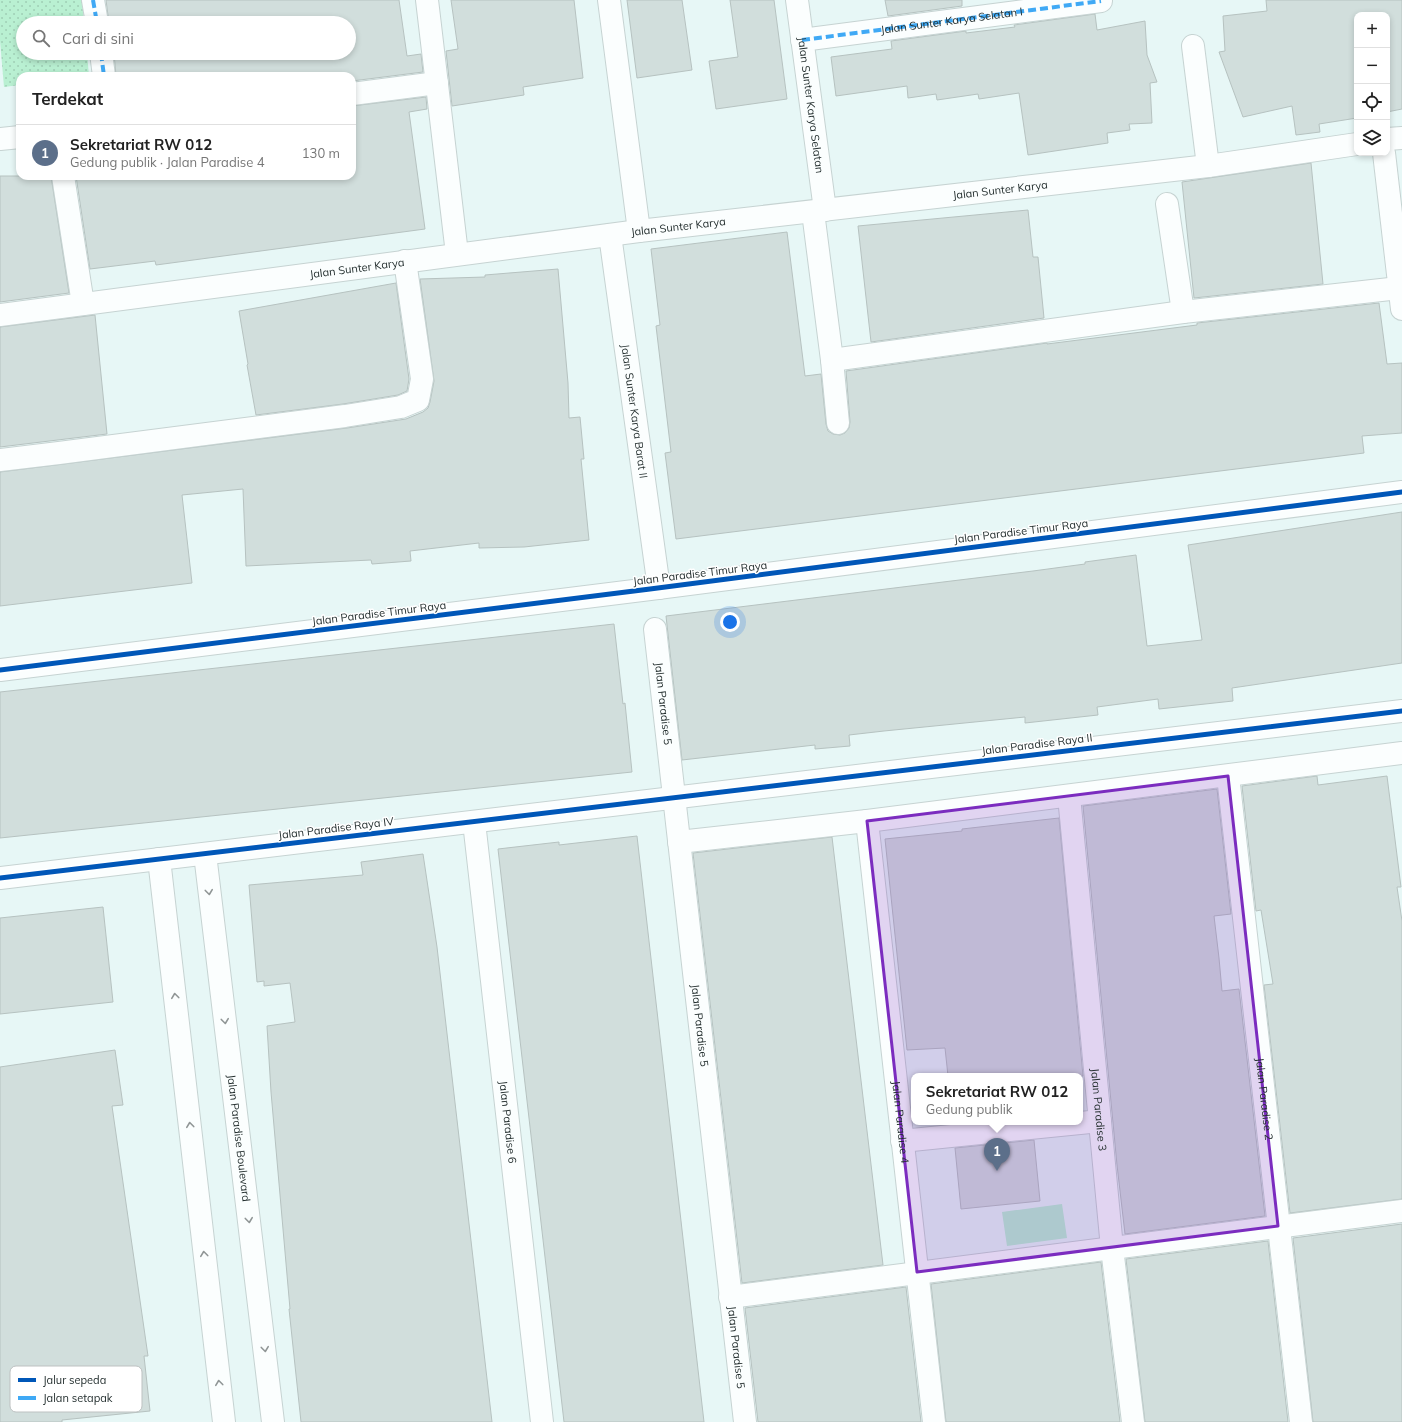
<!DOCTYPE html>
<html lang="id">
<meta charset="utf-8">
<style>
body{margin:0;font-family:Mulish,sans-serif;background:#f6f6f6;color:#222}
.controls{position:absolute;right:12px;top:12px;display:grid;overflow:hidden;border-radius:8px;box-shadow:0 2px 6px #0003}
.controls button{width:36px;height:36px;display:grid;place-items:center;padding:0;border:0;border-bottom:1px solid #e0e0e0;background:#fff;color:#222;font:20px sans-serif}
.you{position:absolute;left:730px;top:622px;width:14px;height:14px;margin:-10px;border:3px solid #fff;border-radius:50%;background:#1a73e8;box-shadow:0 0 0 6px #1a73e833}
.badge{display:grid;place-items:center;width:26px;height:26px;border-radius:50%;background:#687575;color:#fff;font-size:13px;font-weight:700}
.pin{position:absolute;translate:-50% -33px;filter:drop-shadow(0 1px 2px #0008)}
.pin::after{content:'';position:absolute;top:21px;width:14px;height:12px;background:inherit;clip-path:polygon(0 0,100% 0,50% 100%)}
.popup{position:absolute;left:911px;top:1073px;width:172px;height:52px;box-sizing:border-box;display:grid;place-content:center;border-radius:8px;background:#fff;filter:drop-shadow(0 1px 3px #0005);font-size:13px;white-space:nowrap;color:#767676}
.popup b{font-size:15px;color:#222}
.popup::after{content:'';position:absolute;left:50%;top:100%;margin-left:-8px;border:8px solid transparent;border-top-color:#fff}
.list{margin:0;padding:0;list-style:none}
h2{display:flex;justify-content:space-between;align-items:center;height:52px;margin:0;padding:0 16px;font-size:17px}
h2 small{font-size:13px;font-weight:400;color:#767676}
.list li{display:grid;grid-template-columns:26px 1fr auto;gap:12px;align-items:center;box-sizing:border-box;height:56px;padding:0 16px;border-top:1px solid #e0e0e0}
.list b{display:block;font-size:15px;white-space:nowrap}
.list p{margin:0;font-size:13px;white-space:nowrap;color:#767676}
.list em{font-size:13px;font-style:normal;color:#767676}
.icon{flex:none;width:22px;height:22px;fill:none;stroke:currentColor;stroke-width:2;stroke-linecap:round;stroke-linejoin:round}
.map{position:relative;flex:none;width:1402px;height:1422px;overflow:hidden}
.search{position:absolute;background:#fff;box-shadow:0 2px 6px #0003;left:16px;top:16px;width:340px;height:44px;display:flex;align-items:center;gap:10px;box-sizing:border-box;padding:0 14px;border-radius:22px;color:#767676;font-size:15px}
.panel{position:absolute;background:#fff;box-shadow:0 2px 6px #0003;left:16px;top:72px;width:340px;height:108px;border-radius:12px}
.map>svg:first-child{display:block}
.grass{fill:url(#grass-dots)}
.garden{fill:#b9f0d2}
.building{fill:#d1dedc;stroke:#b6c2c0}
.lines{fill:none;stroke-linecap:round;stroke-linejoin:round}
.minor-casing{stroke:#c6d3d2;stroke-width:24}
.minor{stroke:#fbfefe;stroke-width:22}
.quiet{stroke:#3fa9f5;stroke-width:4;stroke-dasharray:8 4;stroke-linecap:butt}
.cycleway-casing{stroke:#fff;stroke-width:8}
.cycleway{stroke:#0057b8;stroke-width:5}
.oneway{stroke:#909696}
.marked{fill:#7b2cbf;fill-opacity:0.2;stroke:#7b2cbf;stroke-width:3;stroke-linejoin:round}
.labels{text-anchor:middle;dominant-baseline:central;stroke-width:3;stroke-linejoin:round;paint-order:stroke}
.street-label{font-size:11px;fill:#242f2f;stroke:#fff}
.key{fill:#fff;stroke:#bdc1c1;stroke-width:1}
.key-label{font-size:11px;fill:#242f2f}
</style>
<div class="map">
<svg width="1402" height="1422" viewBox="0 0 1402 1422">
<defs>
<pattern id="grass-dots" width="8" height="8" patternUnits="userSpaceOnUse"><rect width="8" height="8" fill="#b9f0d2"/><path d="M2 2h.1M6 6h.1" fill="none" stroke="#9fceb5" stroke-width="1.8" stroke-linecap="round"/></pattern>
</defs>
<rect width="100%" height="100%" fill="#e7f7f6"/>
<path class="grass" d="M0 0H82L84 23H23V53H87L89 76H20V85L4 87 0 41Z"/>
<path class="garden" d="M1062 1204 1067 1238 1007 1246 1002 1212Z"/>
<g class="building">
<path d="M106 0H399L407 56 421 54 423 72 352 81V76H116L114 53H349V23H109Z"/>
<path d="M451 0H574L583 78 523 87 524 95 452 106 446 51 458 49Z"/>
<path d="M627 0H682L692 70 637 78Z"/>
<path d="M730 0H774L787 99 716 109 709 61 738 57Z"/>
<path d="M885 0H962V6L888 16Z"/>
<path d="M1266 0H1402V109L1387 112V15H1357V118L1319 124 1320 132 1296 135 1292 106 1243 117 1219 52 1225 51 1223 16 1267 11Z"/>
<path d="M1095 14 1097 30 1145 21 1147 55 1157 82 1150 83 1152 123 1129 124 1130 130 1107 133 1108 143 1028 155 1019 93 979 99 978 94 937 100 936 94 908 98 907 86 836 96 831 57 892 49 891 41 966 31V33L1015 27 1014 25Z"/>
<path d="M426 97 427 109 409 112 425 229 156 265 155 261 90 269 76 176H352V106Z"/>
<path d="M1311 163 1323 284 1194 298 1182 182Z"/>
<path d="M0 176H51L69 293 0 302Z"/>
<path d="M1028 210 1033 257H1038L1044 318 871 342 858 226Z"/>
<path d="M787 232 805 376 821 374 826 424 828 431 833 434 840 435 845 433 849 428 850 422 846 371 1047 343V344L1197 325V323L1379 303 1387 364 1402 363V433L1362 436 1364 453 676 539 665 453 671 452 656 326 660 325 651 249Z"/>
<path d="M558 269 568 383 569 418 580 417 584 459H581L589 540 524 547 479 548V543L410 551 411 561 372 564 371 560 246 566 243 489 182 495 192 583 0 606V472L347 428 406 419 423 412 428 408 430 402 434 381 420 279 485 277V275Z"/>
<path d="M396 283 409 379 407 391 398 395 343 404 256 415 247 365 248 364 239 311Z"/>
<path d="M95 315 107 434 0 447V327Z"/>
<path d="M1402 512V663L1232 688 1233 701 1159 709 1158 699 1097 707 1098 715 1025 723V717L884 731 849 735 850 746 815 749V745L682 760 666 616 1033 571 1085 564V562L1136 555 1147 646 1202 640 1188 545Z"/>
<path d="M614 624 623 704 625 703 632 772 0 838V692Z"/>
<path d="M1317 776 1318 785 1387 776 1401 887H1397L1402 921V1199L1290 1213 1264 985 1273 984 1261 910 1256 911 1242 786Z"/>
<path d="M1217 789 1231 914 1214 916 1219 958 1222 991 1239 989 1265 1216 1125 1234 1117 1165 1083 806Z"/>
<path d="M1059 818 1083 1076H948L945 1048 907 1050 885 839 962 831V829Z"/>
<path d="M637 836 704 1422H564L498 849 559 842V845Z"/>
<path d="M832 837 883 1265 742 1283 693 853Z"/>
<path d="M423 854 437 947 492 1422H301L289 1309H290L271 1092 267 1026 295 1022 290 983 264 986V981L257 982 249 885 363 875 361 862Z"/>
<path d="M103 907 113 1002 0 1014V918Z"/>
<path d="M115 1050 123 1105 112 1106 148 1356H144L150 1411 62 1420V1422H0V1067Z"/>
<path d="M1034 1140 1040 1201 961 1209 955 1148Z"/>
<path d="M1402 1224V1422H1313L1293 1238Z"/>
<path d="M1268 1241 1288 1422H1145L1126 1259Z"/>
<path d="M1101 1262 1120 1422H946L931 1284Z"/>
<path d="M906 1287 921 1422H758L745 1308Z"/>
</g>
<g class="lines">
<g class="minor-casing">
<g id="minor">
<path d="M93 0 97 23"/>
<path d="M427 0 457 254"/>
<path d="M609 0 639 231"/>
<path id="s1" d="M797 0 825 210"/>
<path id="s2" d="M802 40 1101 1"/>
<path d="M1193 46 1208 166"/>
<path d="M101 53 104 76"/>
<path d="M352 94 437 83"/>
<path d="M0 139 20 137"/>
<path d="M1387 139 1402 138"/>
<path d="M1384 153 1402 309"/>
<path d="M63 176 83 304"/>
<path d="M1167 204 1183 312"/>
<path d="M813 212 832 360 838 423"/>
<path id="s3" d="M610 235 659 588"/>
<path id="s4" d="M0 315 639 231 1208 166 1357 144"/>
<path d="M832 360 1183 312 1399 288"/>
<path d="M0 460 59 453 345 416 401 407 418 400 422 379 405 261"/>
<path id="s5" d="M655 629 745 1422"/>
<path d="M0 670 650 589 1402 492"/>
<path id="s6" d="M1228 776 1301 1422"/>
<path id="s7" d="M1069 796 1112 1248 1133 1422"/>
<path id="s8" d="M867 821 934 1422"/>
<path id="s9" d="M474 822 542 1422"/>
<path d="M679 842 867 821 1402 753"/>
<path id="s10" d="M205 854 273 1422"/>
<path d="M159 859 224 1422"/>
<path d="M0 878 1402 711"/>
<path d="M902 1141 1100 1121"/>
<path d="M730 1297 1402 1211"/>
</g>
</g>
<use href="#minor" class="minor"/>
<g class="quiet">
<path d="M93 0 97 23"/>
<path d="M802 40 1101 1"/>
<path d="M101 53 104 76"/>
</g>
<g class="cycleway-casing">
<g id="cycleway">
<path d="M0 670 650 589 1402 492"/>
<path d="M0 878 1402 711"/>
</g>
</g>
<use href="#cycleway" class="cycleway"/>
</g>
<defs><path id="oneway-chevron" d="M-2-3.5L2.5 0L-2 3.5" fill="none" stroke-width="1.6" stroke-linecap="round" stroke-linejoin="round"/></defs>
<g class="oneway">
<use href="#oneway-chevron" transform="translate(209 892) rotate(83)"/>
<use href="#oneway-chevron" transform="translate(175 996) rotate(-97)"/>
<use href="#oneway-chevron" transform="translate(225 1021) rotate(83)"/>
<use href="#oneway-chevron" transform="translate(190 1125) rotate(-97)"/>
<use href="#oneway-chevron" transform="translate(249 1220) rotate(83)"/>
<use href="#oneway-chevron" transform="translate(204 1254) rotate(-97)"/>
<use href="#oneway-chevron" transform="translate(265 1349) rotate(83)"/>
<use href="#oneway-chevron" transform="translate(219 1383) rotate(-97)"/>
</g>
<path class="marked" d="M1228 776 1278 1226 917 1272 867 821Z"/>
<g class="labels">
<g class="street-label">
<text stroke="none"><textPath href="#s2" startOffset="151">Jalan Sunter Karya Selatan I</textPath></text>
<text stroke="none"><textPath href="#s1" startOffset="106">Jalan Sunter Karya Selatan</textPath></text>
<text stroke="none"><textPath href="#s4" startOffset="1008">Jalan Sunter Karya</textPath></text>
<text stroke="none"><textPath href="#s4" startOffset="684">Jalan Sunter Karya</textPath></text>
<text stroke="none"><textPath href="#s4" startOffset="360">Jalan Sunter Karya</textPath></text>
<text stroke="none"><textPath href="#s3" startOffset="178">Jalan Sunter Karya Barat II</textPath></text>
<text transform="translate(1021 531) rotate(-7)">Jalan Paradise Timur Raya</text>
<text transform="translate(700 573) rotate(-7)">Jalan Paradise Timur Raya</text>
<text transform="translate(379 613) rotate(-7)">Jalan Paradise Timur Raya</text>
<text stroke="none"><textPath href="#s5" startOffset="75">Jalan Paradise 5</textPath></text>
<text transform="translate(1037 744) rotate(-7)">Jalan Paradise Raya II</text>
<text transform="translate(336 828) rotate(-7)">Jalan Paradise Raya IV</text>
<text stroke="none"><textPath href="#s5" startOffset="399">Jalan Paradise 5</textPath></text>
<text stroke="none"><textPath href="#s6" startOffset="325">Jalan Paradise 2</textPath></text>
<text stroke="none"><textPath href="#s7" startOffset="315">Jalan Paradise 3</textPath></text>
<text stroke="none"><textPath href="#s9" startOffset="302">Jalan Paradise 6</textPath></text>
<text stroke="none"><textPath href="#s8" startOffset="303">Jalan Paradise 4</textPath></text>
<text stroke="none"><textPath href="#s10" startOffset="286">Jalan Paradise Boulevard</textPath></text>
<text stroke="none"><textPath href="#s5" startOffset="723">Jalan Paradise 5</textPath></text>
</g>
</g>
<rect x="10" y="1366" width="132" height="46" rx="6" class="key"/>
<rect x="18" y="1378" width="18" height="4" fill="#0057b8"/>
<rect x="18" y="1396" width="18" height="4" fill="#3fa9f5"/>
<g class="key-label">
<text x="43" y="1384">Jalur sepeda</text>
<text x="43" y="1402">Jalan setapak</text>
</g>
</svg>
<div class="controls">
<button>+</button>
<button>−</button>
<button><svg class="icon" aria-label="locate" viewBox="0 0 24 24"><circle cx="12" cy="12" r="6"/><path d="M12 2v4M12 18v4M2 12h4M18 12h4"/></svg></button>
<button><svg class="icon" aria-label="layers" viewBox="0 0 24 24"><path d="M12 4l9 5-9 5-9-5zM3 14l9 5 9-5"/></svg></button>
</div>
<div class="you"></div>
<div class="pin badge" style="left:997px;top:1171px;background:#5c6f8a">1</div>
<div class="popup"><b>Sekretariat RW 012</b>Gedung publik</div>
<div class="search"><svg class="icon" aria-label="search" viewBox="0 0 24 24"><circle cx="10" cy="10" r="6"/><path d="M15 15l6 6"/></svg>Cari di sini</div>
<section class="panel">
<h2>Terdekat<small></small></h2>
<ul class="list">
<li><span class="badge" style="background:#5c6f8a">1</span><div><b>Sekretariat RW 012</b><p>Gedung publik · Jalan Paradise 4</p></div><em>130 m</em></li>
</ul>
</section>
</div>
